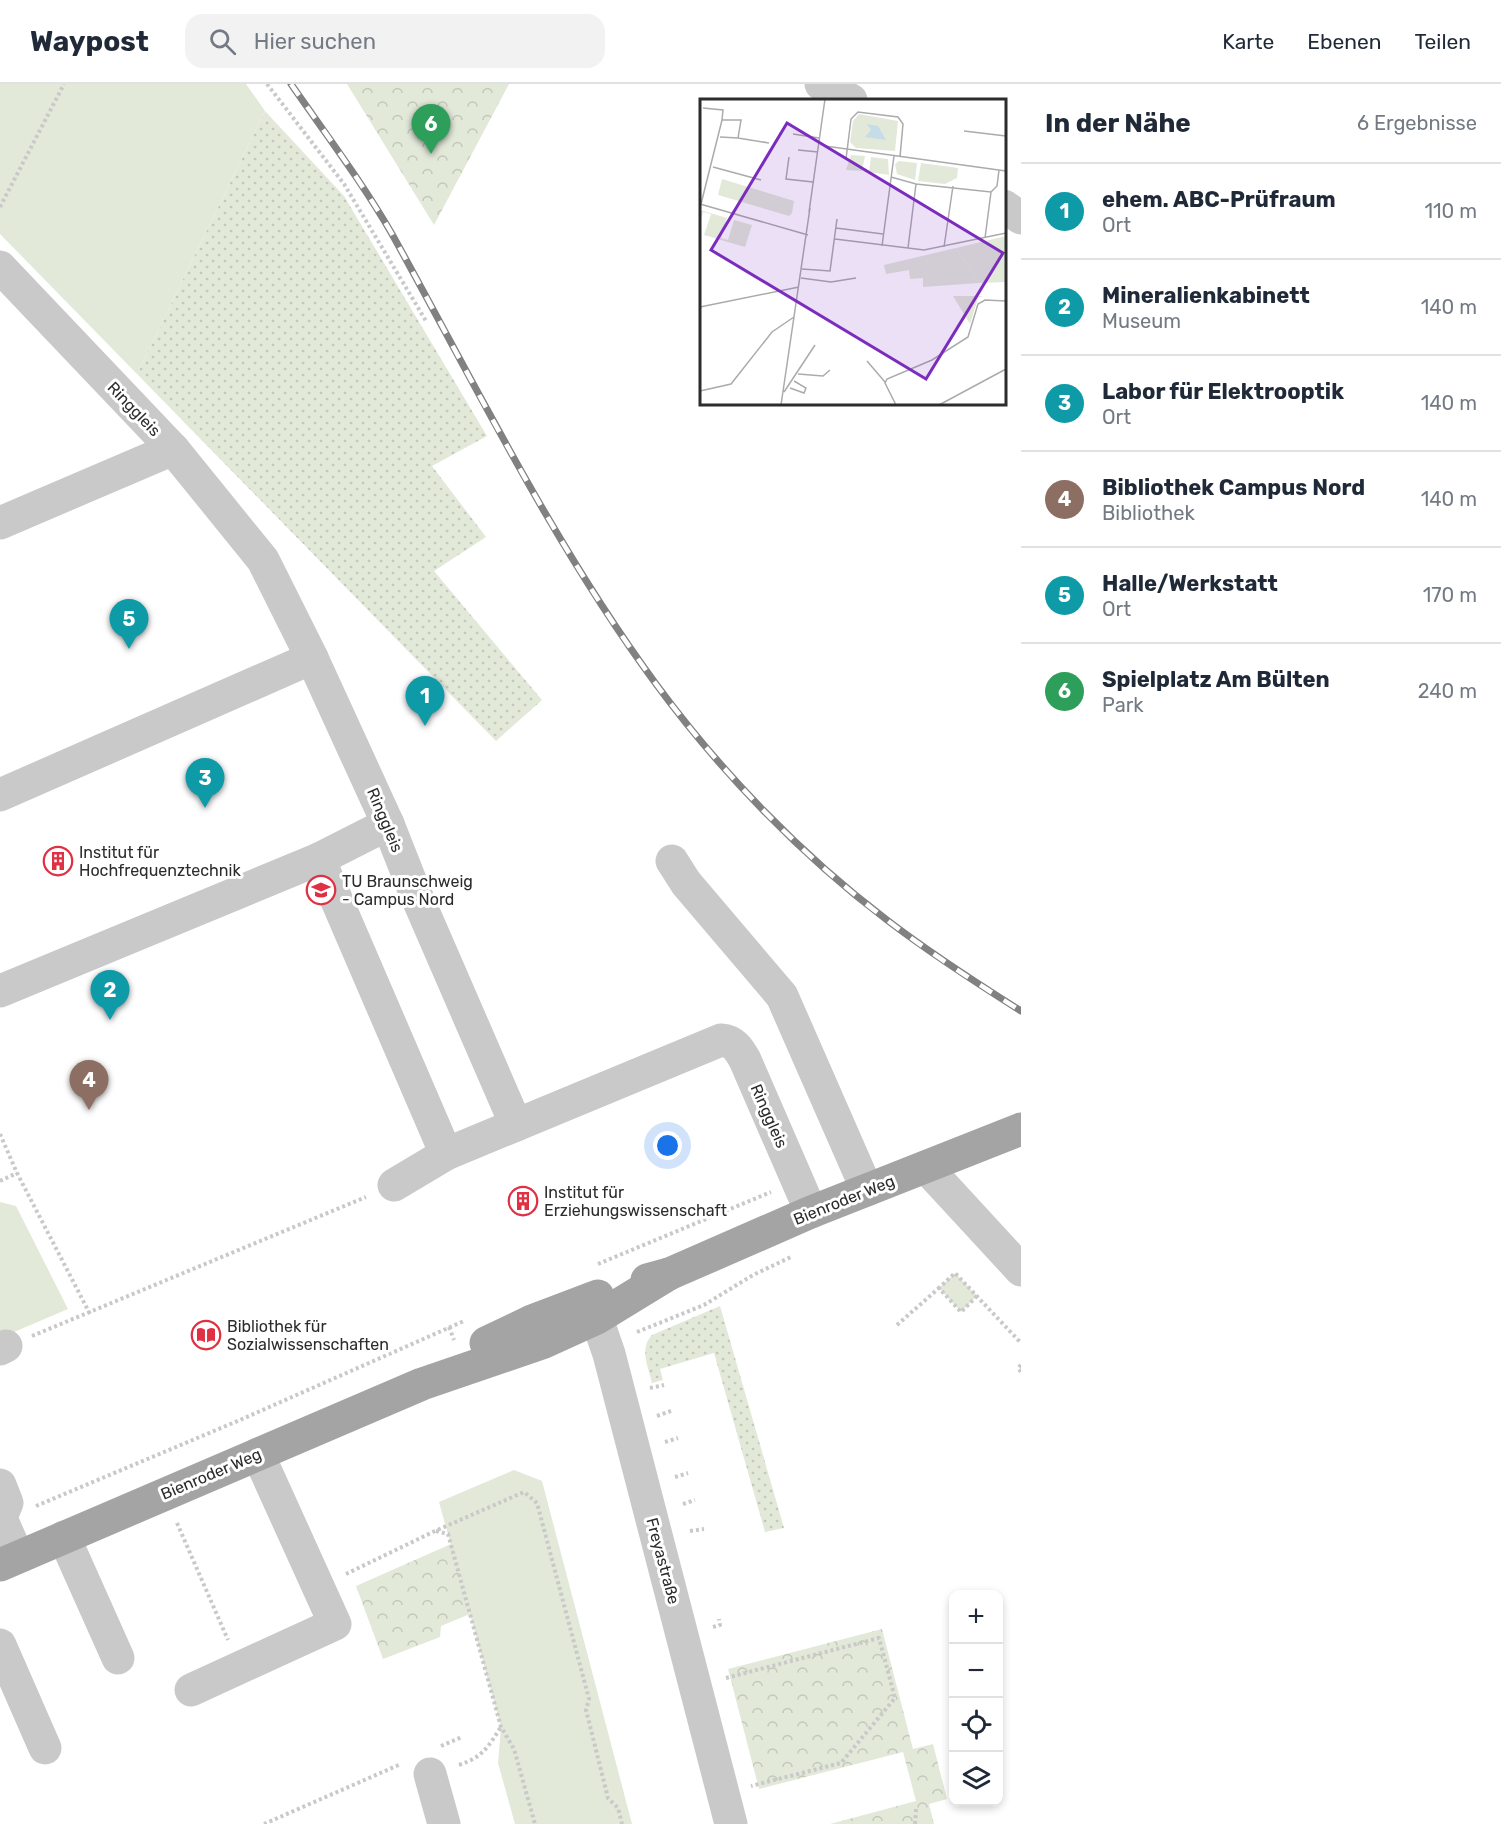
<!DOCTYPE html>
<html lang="de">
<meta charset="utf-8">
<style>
body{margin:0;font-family:Rubik,sans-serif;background:#f2f2f3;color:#1f2937}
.controls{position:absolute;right:18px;bottom:18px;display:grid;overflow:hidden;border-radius:12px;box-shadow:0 3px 9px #0003}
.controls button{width:54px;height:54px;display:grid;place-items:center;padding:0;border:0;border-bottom:2px solid #e0e1e3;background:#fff;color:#1f2937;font:30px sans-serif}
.you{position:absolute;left:668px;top:1062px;width:21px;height:21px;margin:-15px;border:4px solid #fff;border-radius:50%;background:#1a73e8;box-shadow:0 0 0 9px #1a73e833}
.badge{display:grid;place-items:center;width:39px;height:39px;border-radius:50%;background:#e03043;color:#fff;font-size:20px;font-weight:700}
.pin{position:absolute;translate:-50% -50px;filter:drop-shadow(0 2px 3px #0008)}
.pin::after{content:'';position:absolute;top:32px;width:21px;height:18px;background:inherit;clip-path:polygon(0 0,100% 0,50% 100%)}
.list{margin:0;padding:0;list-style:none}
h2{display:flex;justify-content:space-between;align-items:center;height:78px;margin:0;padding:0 24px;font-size:26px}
h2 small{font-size:20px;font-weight:400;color:#747a83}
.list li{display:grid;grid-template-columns:39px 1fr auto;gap:18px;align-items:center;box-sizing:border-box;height:96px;padding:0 24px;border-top:2px solid #e0e1e3}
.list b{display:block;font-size:22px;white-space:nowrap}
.list p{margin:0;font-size:20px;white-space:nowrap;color:#747a83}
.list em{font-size:20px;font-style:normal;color:#747a83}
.icon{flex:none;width:33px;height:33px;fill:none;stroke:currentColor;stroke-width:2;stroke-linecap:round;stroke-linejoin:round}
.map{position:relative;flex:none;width:1021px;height:1740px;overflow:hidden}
header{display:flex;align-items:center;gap:36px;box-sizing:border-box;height:84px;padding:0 30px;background:#fff;border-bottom:2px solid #e0e1e3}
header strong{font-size:28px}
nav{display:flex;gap:33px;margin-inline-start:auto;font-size:21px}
.search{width:420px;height:54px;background:#f2f2f3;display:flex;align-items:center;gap:15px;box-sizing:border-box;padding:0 21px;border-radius:18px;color:#747a83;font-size:22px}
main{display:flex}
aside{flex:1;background:#fff}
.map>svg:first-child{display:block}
.grass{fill:#e2e9d9}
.forest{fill:url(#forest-crowns)}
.garden{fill:url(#garden-dots)}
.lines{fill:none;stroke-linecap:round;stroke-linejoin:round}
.path{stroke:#c9c9c9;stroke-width:4;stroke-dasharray:3 3;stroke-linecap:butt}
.minor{stroke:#c9c9c9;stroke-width:33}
.major{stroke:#a4a4a4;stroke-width:33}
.rail-casing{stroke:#818181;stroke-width:7}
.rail{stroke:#fff;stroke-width:4.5;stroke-dasharray:14;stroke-linecap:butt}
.labels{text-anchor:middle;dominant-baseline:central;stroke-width:6;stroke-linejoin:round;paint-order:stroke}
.street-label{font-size:16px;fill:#2c2c2c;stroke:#fff}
.poi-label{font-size:16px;fill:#2c2c2c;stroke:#fff;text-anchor:start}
.inset-road{fill:none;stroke:#ababab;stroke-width:1.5}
.view{fill:#7b2cbf;fill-opacity:0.15;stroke:#7b2cbf;stroke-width:3}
.inset-edge{fill:none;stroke:#2c2c2c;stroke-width:3}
</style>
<header>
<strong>Waypost</strong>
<div class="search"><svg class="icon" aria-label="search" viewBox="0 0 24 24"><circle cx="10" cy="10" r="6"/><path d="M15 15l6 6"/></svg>Hier suchen</div>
<nav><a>Karte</a><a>Ebenen</a><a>Teilen</a></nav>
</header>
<main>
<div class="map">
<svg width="1021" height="1740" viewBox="0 0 1021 1740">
<defs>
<pattern id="forest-crowns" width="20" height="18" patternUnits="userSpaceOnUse" patternTransform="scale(1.5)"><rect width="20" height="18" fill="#e2e9d9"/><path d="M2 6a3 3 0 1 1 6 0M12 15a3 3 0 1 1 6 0" fill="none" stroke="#c2c8ba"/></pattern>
<pattern id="garden-dots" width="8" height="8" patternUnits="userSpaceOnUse" patternTransform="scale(1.5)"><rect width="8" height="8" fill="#e2e9d9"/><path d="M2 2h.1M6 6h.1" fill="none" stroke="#c2c8ba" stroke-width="1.8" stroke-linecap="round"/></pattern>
</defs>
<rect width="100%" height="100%" fill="#fff"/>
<g class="grass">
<path d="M0 0H246L265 27 137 290 0 150Z"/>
<path d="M0 1118 16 1122 68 1225 0 1254Z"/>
<path d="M955 1189 977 1212 961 1228 939 1204Z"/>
<path d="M514 1386 542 1397 632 1740H515L498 1679 501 1643 439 1418Z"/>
</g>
<g class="forest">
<path d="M347 0H509L434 141Z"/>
<path d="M451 1460 470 1530 441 1542 440 1553 383 1575 356 1502Z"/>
<path d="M882 1545 913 1665 933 1660 947 1715 929 1720 934 1740H830L916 1717 903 1668 759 1705 728 1585Z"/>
</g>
<g class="garden">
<path d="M265 27 344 112 487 352 432 382 486 453 434 487 542 616 496 657 137 290Z"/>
<path d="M720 1222 784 1444 765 1448 714 1269 660 1285 663 1296 652 1299C648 1282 639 1265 652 1251Z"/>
</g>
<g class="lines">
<g class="path">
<path d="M267 0 344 100 426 237"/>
<path d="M0 123 64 0"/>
<path d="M0 1050 17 1089 90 1230"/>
<path d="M0 1097 17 1089"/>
<path d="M598 1180 771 1108"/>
<path d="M977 1212 961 1228 939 1204 955 1189 1021 1259"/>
<path d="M897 1241 939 1204"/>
<path d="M449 1243 454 1256"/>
<path d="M637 1248 704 1221 753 1191 791 1173"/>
<path d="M32 1252 366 1113"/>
<path d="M1021 1281 1018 1284 1021 1288"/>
<path d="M650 1304 664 1301"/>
<path d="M657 1332 671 1327"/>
<path d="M665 1358 678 1354"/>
<path d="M675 1393 688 1389"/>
<path d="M683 1420 695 1416"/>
<path d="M36 1422 240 1336 464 1237"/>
<path d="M177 1439 228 1556"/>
<path d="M436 1447 448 1450 501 1643 514 1665 535 1740"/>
<path d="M690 1447 704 1445"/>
<path d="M346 1490 435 1447 524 1408 537 1419 589 1615 586 1626 608 1714 618 1724 622 1740"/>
<path d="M713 1543 720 1541 719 1535"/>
<path d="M726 1594 879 1554 895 1614 841 1679 751 1702"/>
<path d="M441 1662 462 1653"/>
<path d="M459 1681C483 1673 488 1663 501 1643"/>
<path d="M264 1740 401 1680"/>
<path d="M915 1740 916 1725"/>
</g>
<g class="minor">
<path d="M821 0 851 16"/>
<path d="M1004 122 1021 134"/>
<path d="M0 183 173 365 263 476 312 574 388 740 414 806 516 1041"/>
<path d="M0 439 173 365"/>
<path d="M0 711 312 574"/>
<path d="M319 775 446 1070"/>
<path d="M672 777 686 799 782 912 867 1106"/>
<path d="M0 907 319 775 388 740"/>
<path d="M926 1083 1021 1186"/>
<path d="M394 1101 446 1070 721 956C734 957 739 965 745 976L811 1128"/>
<path d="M590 1215 609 1270 731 1740"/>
<path d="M0 1265 6 1262"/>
<path d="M0 1401 7 1419 1 1433"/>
<path d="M0 1432 18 1473"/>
<path d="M64 1453 118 1574"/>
<path d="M0 1561 45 1664"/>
<path d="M191 1606 335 1540 258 1370"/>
<path d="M430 1690 444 1740"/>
</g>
<g class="major">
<path d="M647 1196 669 1190 811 1128 1021 1045"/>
<path d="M486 1259 532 1237 598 1212"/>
<path d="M0 1481 422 1300 542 1259 597 1234 669 1190"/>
</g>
<g class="rail-casing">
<path id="rail" d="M291 0C325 49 362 98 392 150 476 302 553 460 656 600 720 687 801 771 887 836 930 869 975 898 1021 927"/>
</g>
<use href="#rail" class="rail"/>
</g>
<defs>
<g id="building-ring" transform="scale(1.5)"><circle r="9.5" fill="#fff" stroke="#e03043" stroke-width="1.5"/><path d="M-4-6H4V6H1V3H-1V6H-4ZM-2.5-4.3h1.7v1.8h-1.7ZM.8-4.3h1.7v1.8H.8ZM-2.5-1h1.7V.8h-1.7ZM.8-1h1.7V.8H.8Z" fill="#e03043"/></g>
<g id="university-ring" transform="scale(1.5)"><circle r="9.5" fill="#fff" stroke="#e03043" stroke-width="1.5"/><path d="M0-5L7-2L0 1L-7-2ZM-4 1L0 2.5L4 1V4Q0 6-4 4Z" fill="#e03043"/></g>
<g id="library-ring" transform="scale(1.5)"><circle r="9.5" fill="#fff" stroke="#e03043" stroke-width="1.5"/><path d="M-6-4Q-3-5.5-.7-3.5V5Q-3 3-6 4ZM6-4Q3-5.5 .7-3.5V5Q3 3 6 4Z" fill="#e03043"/></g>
</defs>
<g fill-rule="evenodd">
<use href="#building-ring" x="58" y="777"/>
<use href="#university-ring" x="321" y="806"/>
<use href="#building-ring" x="523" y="1117"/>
<use href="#library-ring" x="206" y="1251"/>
</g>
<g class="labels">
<g class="street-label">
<text transform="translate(134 325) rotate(46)">Ringgleis</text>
<text transform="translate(385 736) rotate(67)">Ringgleis</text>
<text transform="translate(769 1032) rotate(66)">Ringgleis</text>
<text transform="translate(844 1116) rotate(-22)">Bienroder Weg</text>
<text transform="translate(211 1390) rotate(-23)">Bienroder Weg</text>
<text transform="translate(663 1477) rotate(75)">Freyastraße</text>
</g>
<g class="poi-label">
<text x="79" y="768">Institut für<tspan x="79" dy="18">Hochfrequenztechnik</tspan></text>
<text x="342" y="797">TU Braunschweig<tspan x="342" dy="18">- Campus Nord</tspan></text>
<text x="544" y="1108">Institut für<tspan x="544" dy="18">Erziehungswissenschaft</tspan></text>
<text x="227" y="1242">Bibliothek für<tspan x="227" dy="18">Sozialwissenschaften</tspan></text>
</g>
</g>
<g transform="translate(700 15)">
<rect width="306" height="306" fill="#fff"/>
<path d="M151 56 165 57 162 72 146 71ZM171 58 188 60 189 76 169 73ZM199 62 217 64 215 81 197 75 195 65ZM221 64 258 69 257 79 245 85 218 82ZM22 80 94 102 92 114 89 117 18 96ZM306 137V183L279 184 256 149Z" fill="#e2e9d9"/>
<path d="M159 15 198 22 195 52 156 49 150 43 153 22ZM0 111 27 119 21 139 28 141 34 121 52 126 45 148 4 136 11 115 3 113 0 124ZM253 197H283L278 199 270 225Z" fill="#e2e9d9"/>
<path d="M171 22 182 25 191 37 190 44 160 39 161 28Z" fill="#e2e9d9"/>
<path d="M256 149 279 184 223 188V179L210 180 209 171 186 175 184 166Z" fill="#e2e9d9"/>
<path d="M167 25 178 27 186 41 165 38 171 31Z" fill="#c5dce9"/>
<path class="inset-road" d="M3 9 23 11 22 21M264 32 306 37M93 35 119 39M38 39 69 44M125 47 306 72M98 51 118 53M89 58 86 80 113 83M146 60 151 20 158 13 198 18 203 25 200 58M13 68 61 81M191 78 216 85 291 93 297 87 299 71M0 105 108 136M1 105 22 21H41L38 39 20 38M109 113 125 0M136 129 183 135M285 139 291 93M135 140 224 151 306 134M182 147 194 57M244 148 253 87M208 149 216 85M102 170 130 172 137 120M101 179 131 183 156 179M0 208 99 188M167 262 185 283M98 275 123 277 130 271M90 289 104 294 106 289 94 282M0 292 31 285 72 233 94 218M84 293 115 246M81 306 110 109M196 306 185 284 187 280 232 261 268 238 278 205 285 201 306 202M239 306 306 270"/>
<path class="view" d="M87 24 303 154 226 280 11 151Z"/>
<rect width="306" height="306" class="inset-edge"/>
</g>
</svg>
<div class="controls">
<button>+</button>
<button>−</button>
<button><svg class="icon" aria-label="locate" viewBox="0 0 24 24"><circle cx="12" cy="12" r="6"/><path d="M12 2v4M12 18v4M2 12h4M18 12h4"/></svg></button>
<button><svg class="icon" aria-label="layers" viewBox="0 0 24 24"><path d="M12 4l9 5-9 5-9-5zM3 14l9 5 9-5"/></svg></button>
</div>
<div class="you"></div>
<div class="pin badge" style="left:425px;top:642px;background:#0f9aa8">1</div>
<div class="pin badge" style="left:110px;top:936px;background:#0f9aa8">2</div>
<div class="pin badge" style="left:205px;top:724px;background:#0f9aa8">3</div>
<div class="pin badge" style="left:89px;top:1026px;background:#8d6e63">4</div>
<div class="pin badge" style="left:129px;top:565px;background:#0f9aa8">5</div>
<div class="pin badge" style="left:431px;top:70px;background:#2e9e5b">6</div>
</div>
<aside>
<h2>In der Nähe<small>6 Ergebnisse</small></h2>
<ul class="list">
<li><span class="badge" style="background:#0f9aa8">1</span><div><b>ehem. ABC-Prüfraum</b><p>Ort</p></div><em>110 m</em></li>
<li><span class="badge" style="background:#0f9aa8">2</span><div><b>Mineralienkabinett</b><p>Museum</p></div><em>140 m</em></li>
<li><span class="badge" style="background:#0f9aa8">3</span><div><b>Labor für Elektrooptik</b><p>Ort</p></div><em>140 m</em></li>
<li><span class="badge" style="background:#8d6e63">4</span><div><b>Bibliothek Campus Nord</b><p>Bibliothek</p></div><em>140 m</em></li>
<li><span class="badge" style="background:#0f9aa8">5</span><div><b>Halle/Werkstatt</b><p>Ort</p></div><em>170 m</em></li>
<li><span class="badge" style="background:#2e9e5b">6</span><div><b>Spielplatz Am Bülten</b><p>Park</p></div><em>240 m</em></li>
</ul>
</aside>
</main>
